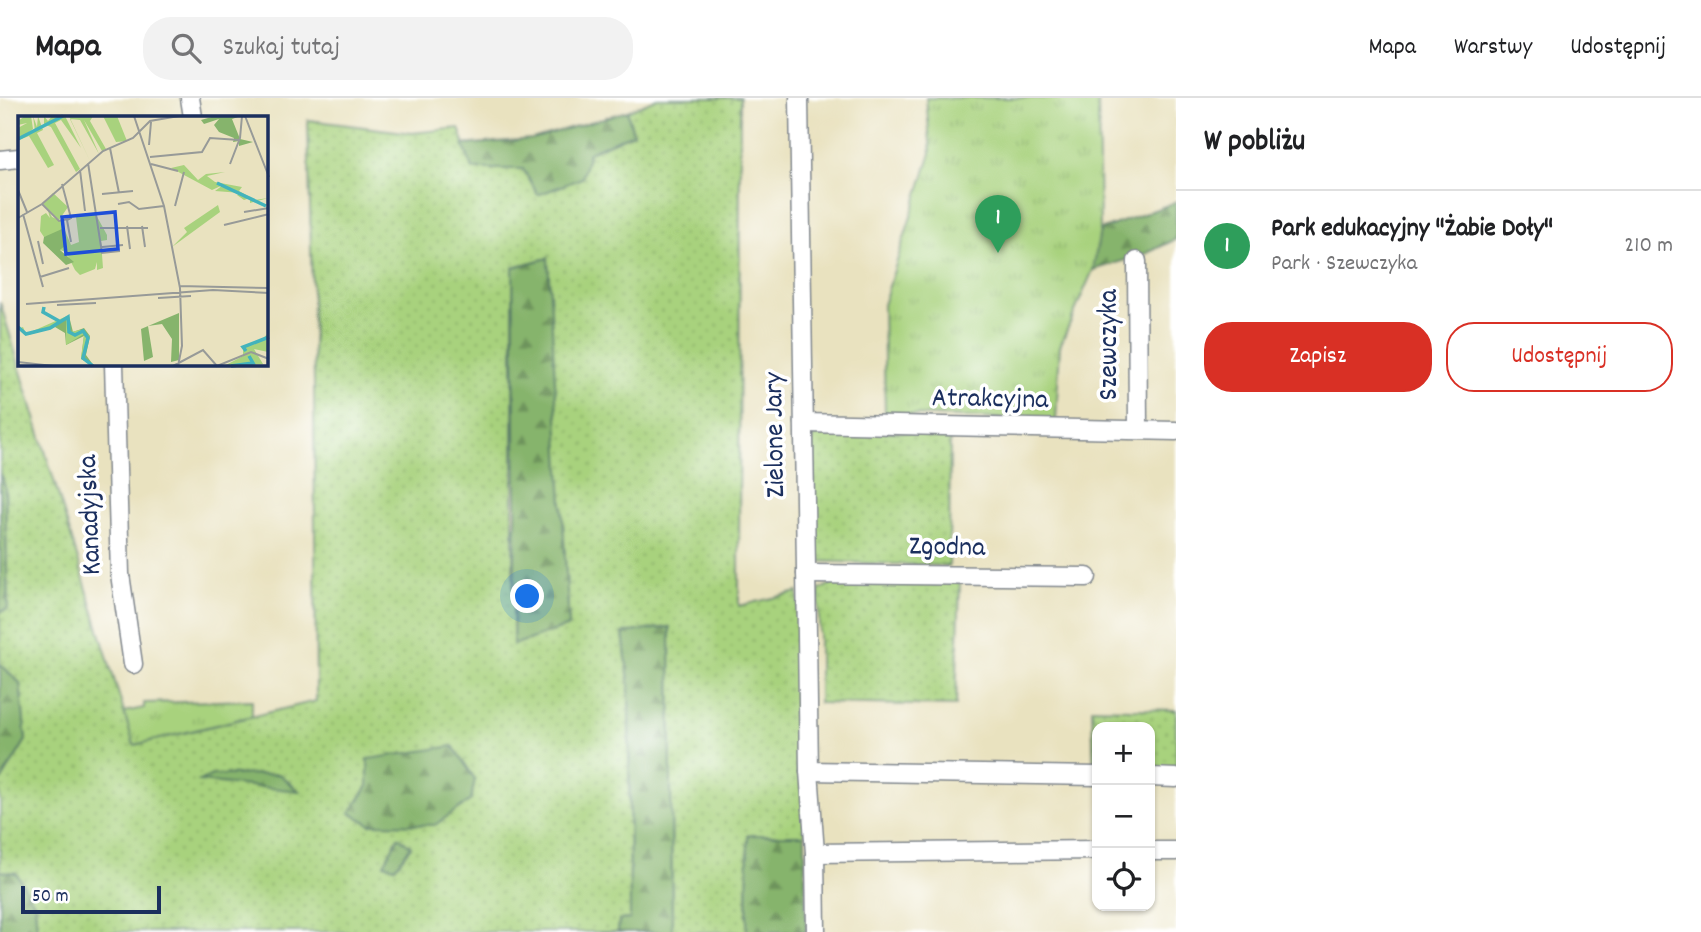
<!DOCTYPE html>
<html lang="pl">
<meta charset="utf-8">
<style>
body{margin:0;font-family:Dekko,sans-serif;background:#f2f2f2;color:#202124}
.controls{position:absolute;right:21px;bottom:21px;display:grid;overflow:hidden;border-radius:14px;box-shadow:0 2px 5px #0004}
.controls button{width:63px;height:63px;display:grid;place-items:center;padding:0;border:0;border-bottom:2px solid #e0e0e0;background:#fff;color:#202124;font:35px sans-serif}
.scale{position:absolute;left:21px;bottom:18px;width:140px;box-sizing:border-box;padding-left:7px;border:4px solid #1b2f5e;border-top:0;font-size:19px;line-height:24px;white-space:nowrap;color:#1b2f5e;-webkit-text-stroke:5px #fff;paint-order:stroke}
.you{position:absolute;left:528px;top:499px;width:24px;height:24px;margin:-18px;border:5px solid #fff;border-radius:50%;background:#1a73e8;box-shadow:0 0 0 10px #1a73e833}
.badge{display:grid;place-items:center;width:46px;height:46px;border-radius:50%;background:#d93025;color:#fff;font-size:23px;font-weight:700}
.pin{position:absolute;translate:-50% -58px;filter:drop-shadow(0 2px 4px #0008)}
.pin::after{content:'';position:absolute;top:37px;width:24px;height:21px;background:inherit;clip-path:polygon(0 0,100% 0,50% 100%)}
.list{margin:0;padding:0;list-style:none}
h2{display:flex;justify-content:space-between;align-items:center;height:91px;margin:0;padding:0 28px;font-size:30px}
h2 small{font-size:23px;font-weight:400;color:#757577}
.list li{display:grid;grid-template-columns:46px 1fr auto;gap:21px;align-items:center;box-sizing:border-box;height:112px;padding:0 28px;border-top:2px solid #e0e0e0}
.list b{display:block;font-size:26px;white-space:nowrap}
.list p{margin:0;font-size:23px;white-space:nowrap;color:#757577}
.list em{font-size:23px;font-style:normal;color:#757577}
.actions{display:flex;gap:14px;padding:21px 28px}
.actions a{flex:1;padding:16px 0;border:2px solid #d93025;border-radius:28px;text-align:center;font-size:24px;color:#d93025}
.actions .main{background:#d93025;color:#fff}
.icon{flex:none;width:38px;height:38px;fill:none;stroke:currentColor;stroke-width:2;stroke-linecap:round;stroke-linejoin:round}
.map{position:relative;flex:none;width:1176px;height:834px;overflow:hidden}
header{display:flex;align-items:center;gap:42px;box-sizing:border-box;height:98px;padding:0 35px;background:#fff;border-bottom:2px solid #e0e0e0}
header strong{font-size:33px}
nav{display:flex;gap:38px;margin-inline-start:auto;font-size:24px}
.search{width:490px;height:63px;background:#f2f2f2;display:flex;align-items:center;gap:18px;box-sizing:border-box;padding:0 24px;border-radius:28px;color:#757577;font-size:26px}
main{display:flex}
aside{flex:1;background:#fff}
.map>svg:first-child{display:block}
.grass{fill:url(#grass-dots);stroke:#62806e;stroke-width:2;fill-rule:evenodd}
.forest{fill:url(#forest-firs);stroke:#507265;stroke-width:2}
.park{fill:url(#park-tufts);stroke:#62806e;stroke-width:2}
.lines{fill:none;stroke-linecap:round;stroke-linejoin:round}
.minor-casing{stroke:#82888e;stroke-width:21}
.minor{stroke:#fff;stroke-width:18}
.labels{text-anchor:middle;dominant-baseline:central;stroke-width:7;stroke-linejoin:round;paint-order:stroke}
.street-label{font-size:28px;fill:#1b2f5e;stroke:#fff}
.inset-river{fill:none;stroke:#43b3bc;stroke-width:3.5}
.inset-road{fill:none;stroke:#979a98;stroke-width:2}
.view{fill:#1d4ed8;fill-opacity:0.15;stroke:#1d4ed8;stroke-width:3.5}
.inset-edge{fill:none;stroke:#1b2f5e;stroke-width:3.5}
</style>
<header>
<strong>Mapa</strong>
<div class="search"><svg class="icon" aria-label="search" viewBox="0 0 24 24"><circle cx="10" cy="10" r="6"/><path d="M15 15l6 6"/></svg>Szukaj tutaj</div>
<nav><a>Mapa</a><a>Warstwy</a><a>Udostępnij</a></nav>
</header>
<main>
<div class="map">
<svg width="1176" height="834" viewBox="0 0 1176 834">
<defs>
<pattern id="grass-dots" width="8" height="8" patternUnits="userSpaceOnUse" patternTransform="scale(1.75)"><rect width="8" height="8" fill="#a8d27d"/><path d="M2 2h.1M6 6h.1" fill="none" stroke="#90b56e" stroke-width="1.8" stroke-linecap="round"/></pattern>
<pattern id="forest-firs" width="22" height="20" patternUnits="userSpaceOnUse" patternTransform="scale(1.75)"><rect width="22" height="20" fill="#86b46c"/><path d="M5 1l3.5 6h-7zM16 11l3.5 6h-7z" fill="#6d935c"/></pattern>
<pattern id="park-tufts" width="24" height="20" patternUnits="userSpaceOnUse" patternTransform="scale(1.75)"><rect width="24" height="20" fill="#a8d27d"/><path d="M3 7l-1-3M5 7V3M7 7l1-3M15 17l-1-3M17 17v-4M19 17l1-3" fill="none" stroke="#90b56e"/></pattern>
</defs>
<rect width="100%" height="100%" fill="#fff"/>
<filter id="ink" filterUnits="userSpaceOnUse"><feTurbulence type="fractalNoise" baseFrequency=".0143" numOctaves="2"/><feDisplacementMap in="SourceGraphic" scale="14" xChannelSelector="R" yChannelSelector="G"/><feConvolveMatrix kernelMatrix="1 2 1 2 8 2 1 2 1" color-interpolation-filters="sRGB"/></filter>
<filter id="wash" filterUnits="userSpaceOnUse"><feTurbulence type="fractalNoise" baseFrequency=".00686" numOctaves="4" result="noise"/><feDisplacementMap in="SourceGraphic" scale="28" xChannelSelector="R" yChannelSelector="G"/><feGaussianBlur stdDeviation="1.57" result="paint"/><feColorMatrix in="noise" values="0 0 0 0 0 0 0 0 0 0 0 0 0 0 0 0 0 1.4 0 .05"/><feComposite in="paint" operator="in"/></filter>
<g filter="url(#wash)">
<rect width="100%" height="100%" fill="#e9e2bf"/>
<g class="grass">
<path d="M657 0H740L739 508 798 494 805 737 748 738 747 834H672L670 529 623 535 629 584 630 821 619 822 618 834H37L35 807 16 775 0 773V685L26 642 20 585 0 566V514L8 511 5 389 0 374V204L134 647 316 603 314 282 308 22 412 35 459 30 473 71 589 54 633 35 627 13ZM547 160 569 528 513 546V169ZM368 688 370 726 351 714ZM398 739 411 749 395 769 385 765Z"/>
<path d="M812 332 950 335 949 468 812 463Z"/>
<path d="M835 484H960L956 608 819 605V492Z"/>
<path d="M1092 610 1176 612V671H1150V629H1097V671H1094Z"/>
</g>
<g class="forest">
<path d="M627 13 633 35 589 54 582 80 538 97 523 71H473L463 47 532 41Z"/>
<path d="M1176 104V141L1143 157 1093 172 1100 132Z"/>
<path d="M548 160 569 528 513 547 516 415 513 169Z"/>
<path d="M0 374 5 389 8 511 0 514Z"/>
<path d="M670 529 672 834H618L619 822 630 821 629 584 623 535Z"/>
<path d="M0 566 20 585 26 642 0 685Z"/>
<path d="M453 648 475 681 471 702 435 727 370 726 350 715 368 688V661Z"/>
<path d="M279 676 299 693 199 683 212 677Z"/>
<path d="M748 737H805L806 834H747Z"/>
<path d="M398 739 411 748 395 769 384 766Z"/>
<path d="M0 773 16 775 35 807 37 834H0Z"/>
</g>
<g class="park">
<path d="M926 0H1098L1100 132 1093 172 1060 248 1056 323 885 316 883 207 931 55Z"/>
<path d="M252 602V618L134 647 124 614 144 610V605Z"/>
</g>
</g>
<g filter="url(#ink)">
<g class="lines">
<g class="minor-casing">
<g id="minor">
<path d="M190 0 193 19"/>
<path d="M799 0 809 673 815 755 816 834"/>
<path d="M0 62 19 60"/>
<path d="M1137 163 1138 332"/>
<path d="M114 266 120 476 133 566"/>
<path d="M804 325 1176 333"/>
<path d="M806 476 1087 479"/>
<path d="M809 673 1097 678"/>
<path d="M1150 679 1176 680"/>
<path d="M1150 753H1176"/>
<path d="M815 755 1097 752"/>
</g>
</g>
<use href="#minor" class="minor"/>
</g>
</g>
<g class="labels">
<g class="street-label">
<text transform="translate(1111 247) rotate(-90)">Szewczyka</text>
<text transform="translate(990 303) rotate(1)">Atrakcyjna</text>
<text transform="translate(777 337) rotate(-91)">Zielone Jary</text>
<text transform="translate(92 417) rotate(-92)">Kanadyjska</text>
<text transform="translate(947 451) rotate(1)">Zgodna</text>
</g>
</g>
<g transform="translate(18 18)">
<rect width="250" height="250" fill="#e9e2bf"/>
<path d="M7 0H13L15 13 8 18 17 15 15 0 19 11 20 0 25 14 19 17 36 49 30 52 11 20 1 24 0 12 9 7 0 9V5ZM26 0 30 5 34 0H47L63 32 43 4 37 7 62 53 58 56 33 11 26 8ZM51 0H75L72 5 88 33 84 35 66 4 81 38 62 4 52 3 72 45ZM85 0H99L109 25 98 26ZM166 49 180 64 188 58 207 56 189 60 197 66 224 71 221 75 237 84 250 82 232 87V82L226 84 219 79 223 77 197 75 205 69 194 74 153 52ZM200 89 202 96 154 131 169 116 166 112ZM29 91 34 101 43 105 53 129 61 126 58 101 77 97 89 119V124L83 125 85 152 79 154V146L77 153 62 159 57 154 48 136 42 134 48 127 46 118 26 121 22 115 23 100 28 97 32 102Z" fill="#a8d27d"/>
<path d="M197 0H223L214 3 222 23 235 26 221 30V25L215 26 216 22 201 16 196 9 201 3 186 8 183 4ZM44 113 48 129 42 134 56 146 48 149 25 127 26 121ZM161 197V244L153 246 154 223 144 208 130 210 135 241 126 245 123 213ZM51 200 55 216 66 212 72 220 68 239 76 250 63 243 66 220 48 229 47 217 37 211 15 216Z" fill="#86b46c"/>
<path d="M35 77 50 91 41 104 25 88ZM49 200 52 216 62 214 71 220 66 241 76 250 63 242 66 218 48 229V202L35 212 10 219H6L4 212 0 213 5 211 8 218ZM250 217V236L236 233 245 248 206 250 225 240V230L243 225Z" fill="#a8d27d"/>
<path class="inset-river" d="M0 23 45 0M199 67 248 90M26 191 25 196 41 205M0 211 8 218 32 212 50 201 51 216 57 219 65 215 70 222 65 242 75 250M228 235 225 231 251 221M213 250 235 247 231 240"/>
<path class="inset-road" d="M116 0 146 90 162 172 164 230 160 250M227 0 251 61M131 29 133 6M92 32 101 77M132 41 184 36 192 22 221 24M70 47 84 137 102 135M133 48 160 55M212 48 222 22 224 0M62 54 67 95M44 68 53 102 49 104 53 126M0 74 9 96M84 78 115 75M24 88 41 105 50 103M100 88 111 86 121 93 146 90M157 90 166 56M226 96 251 92M5 98 25 171M0 102 24 88 85 35 115 22 132 5 161 0M206 109 251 98M109 110 112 133M124 110 127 131M82 112H130M20 125 25 148M84 131 105 129M22 161 51 152M161 170 251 172M140 182 173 180M8 188 195 174 251 177M39 189 78 187M0 246 35 250M155 250 185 234 199 250 233 236 251 243"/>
<path class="view" d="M97 96 100 133 48 138 44 101Z"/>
<rect width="250" height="250" class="inset-edge"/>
</g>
</svg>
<div class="controls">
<button>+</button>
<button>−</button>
<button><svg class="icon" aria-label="locate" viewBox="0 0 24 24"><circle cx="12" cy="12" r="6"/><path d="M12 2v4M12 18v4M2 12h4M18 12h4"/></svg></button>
</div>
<div class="scale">50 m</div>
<div class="you"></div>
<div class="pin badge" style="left:998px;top:155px;background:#2e9e5b">1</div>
</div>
<aside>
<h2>W pobliżu<small></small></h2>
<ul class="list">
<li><span class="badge" style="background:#2e9e5b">1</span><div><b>Park edukacyjny &quot;Żabie Doły&quot;</b><p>Park · Szewczyka</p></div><em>210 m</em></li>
</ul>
<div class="actions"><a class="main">Zapisz</a><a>Udostępnij</a></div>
</aside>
</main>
